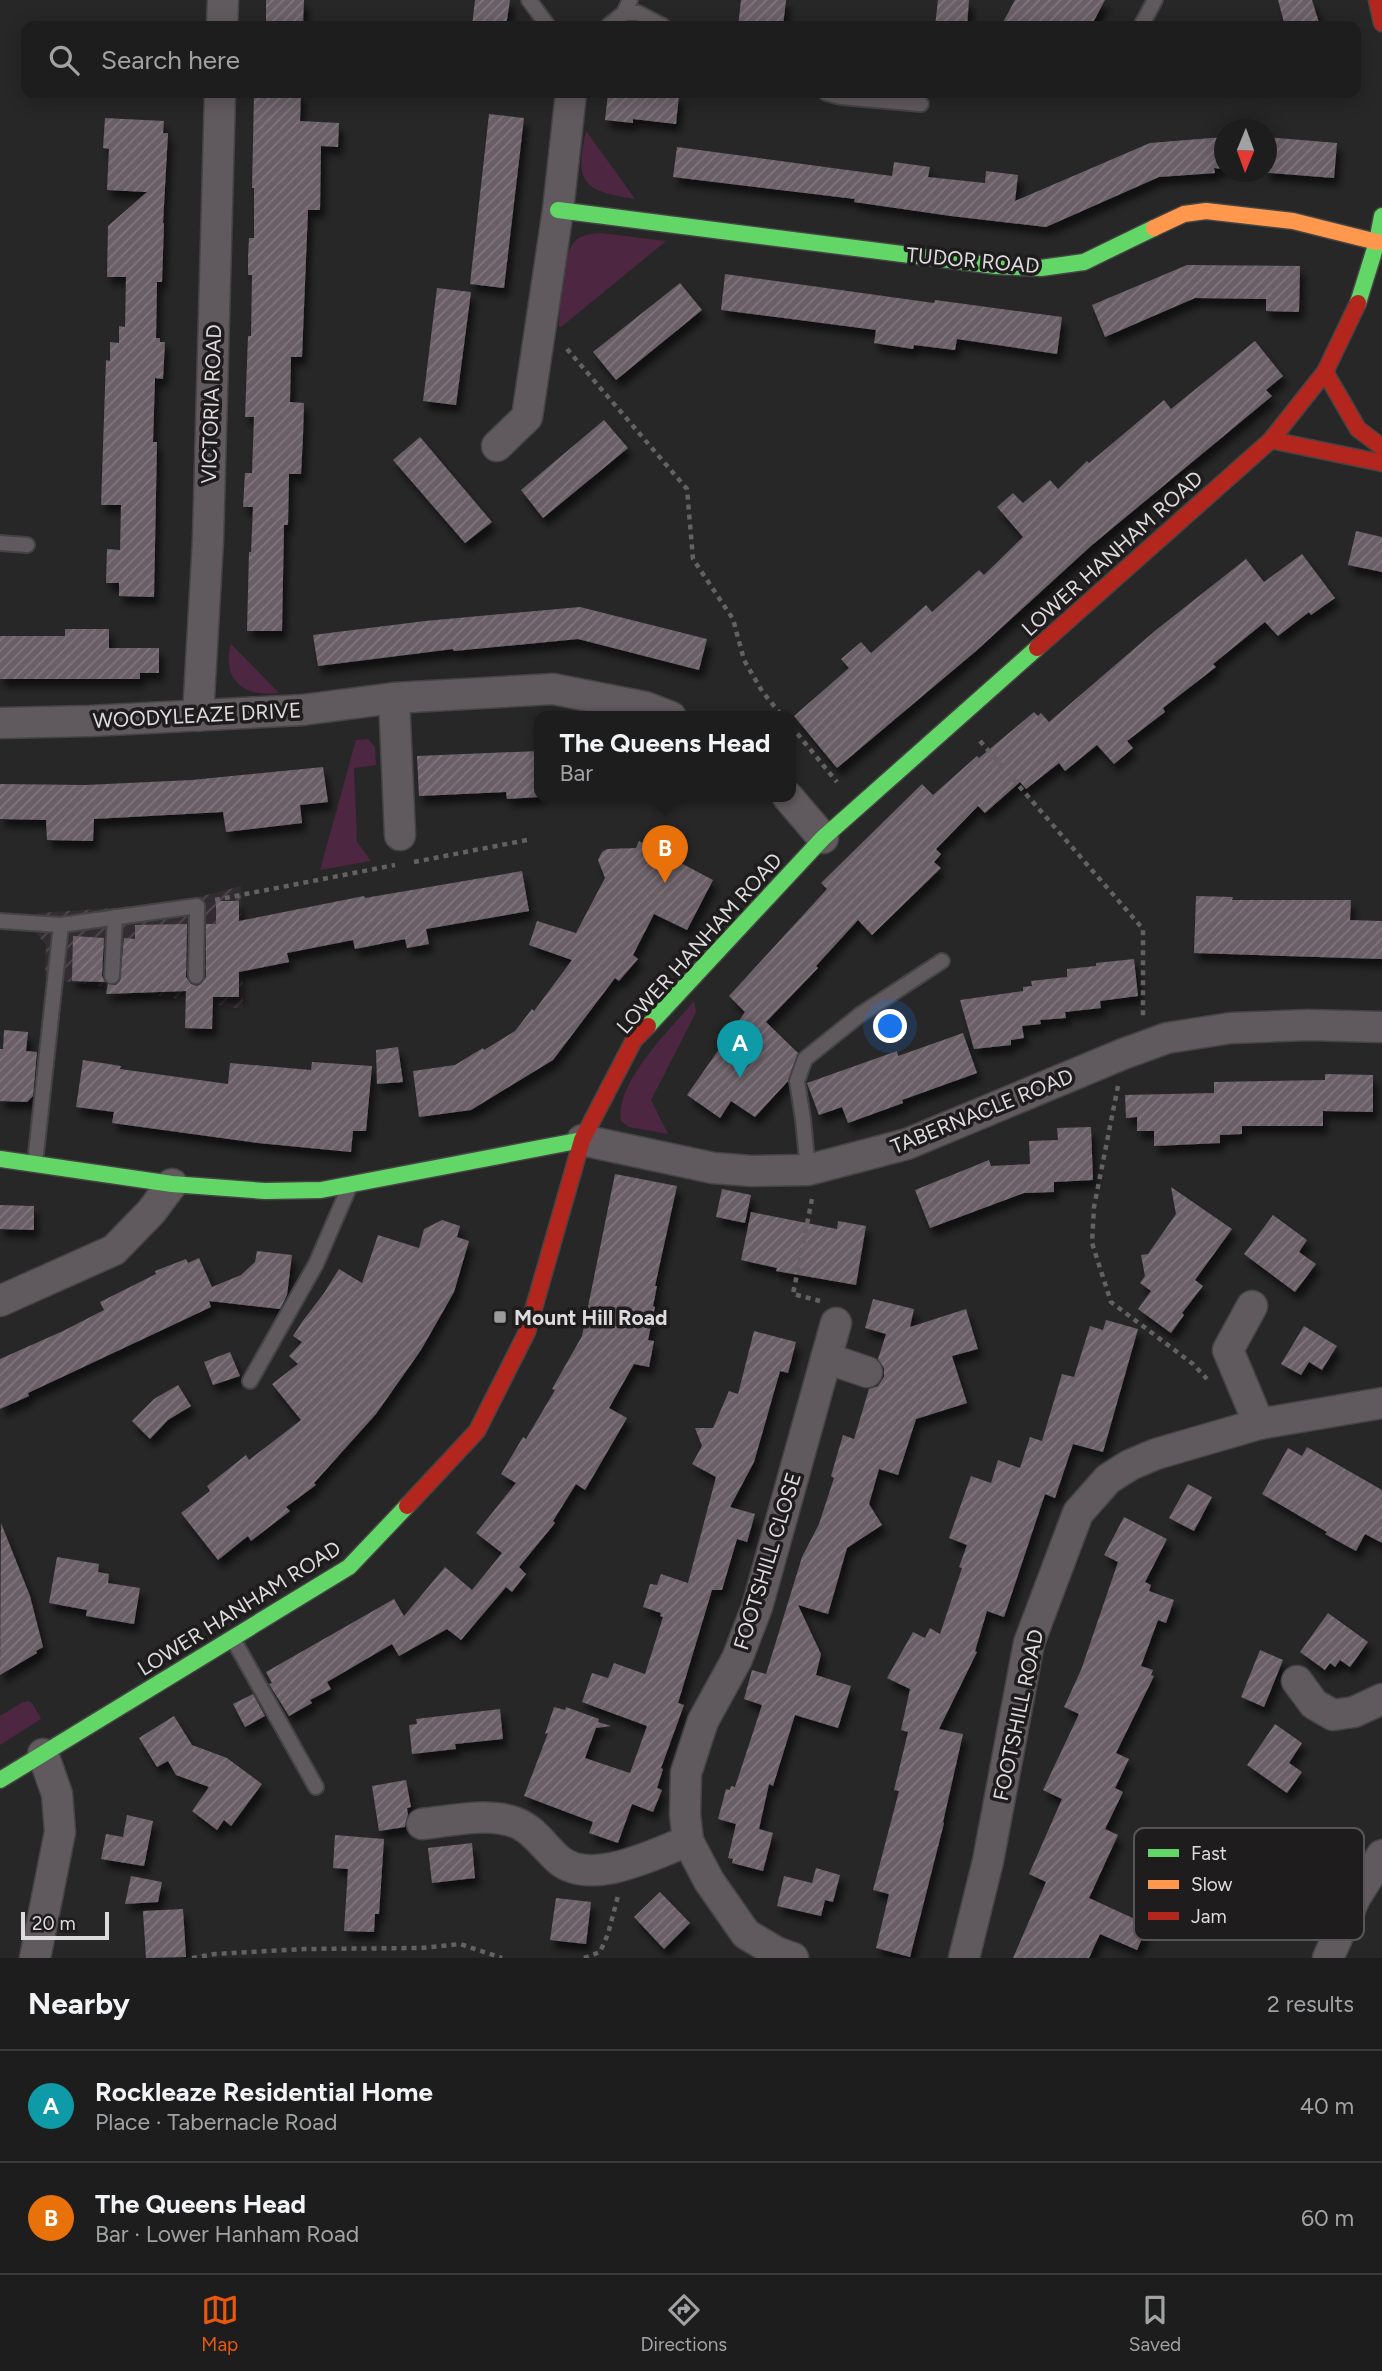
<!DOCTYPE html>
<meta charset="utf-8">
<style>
body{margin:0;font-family:Figtree,sans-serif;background:#2a2a2a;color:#f1f3f6}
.compass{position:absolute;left:1214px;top:119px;width:63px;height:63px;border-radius:50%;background:#1d1d1d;box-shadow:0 4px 18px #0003;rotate:181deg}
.scale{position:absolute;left:21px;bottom:18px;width:88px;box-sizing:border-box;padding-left:7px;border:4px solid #dddbdd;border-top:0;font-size:19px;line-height:24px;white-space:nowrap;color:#dddbdd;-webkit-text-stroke:5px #1f1c1e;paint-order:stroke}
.you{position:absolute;left:891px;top:1027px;width:24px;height:24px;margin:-18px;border:5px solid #fff;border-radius:50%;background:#1a73e8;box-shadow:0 0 0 10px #1a73e833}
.badge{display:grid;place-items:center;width:46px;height:46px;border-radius:50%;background:#ea580c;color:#fff;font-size:23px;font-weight:700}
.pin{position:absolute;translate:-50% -58px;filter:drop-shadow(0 2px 4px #0008)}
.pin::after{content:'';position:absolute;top:37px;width:24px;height:21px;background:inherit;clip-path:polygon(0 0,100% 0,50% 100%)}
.popup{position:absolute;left:534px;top:711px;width:262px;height:91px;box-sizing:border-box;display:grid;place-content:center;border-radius:14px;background:#1d1d1d;filter:drop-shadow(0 2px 5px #0005);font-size:23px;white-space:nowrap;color:#a0a2a4}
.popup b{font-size:26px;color:#f1f3f6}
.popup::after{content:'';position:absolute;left:50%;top:100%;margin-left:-14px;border:14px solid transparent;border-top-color:#1d1d1d}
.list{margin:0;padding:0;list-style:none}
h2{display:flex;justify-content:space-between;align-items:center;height:91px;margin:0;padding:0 28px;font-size:30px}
h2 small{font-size:23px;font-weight:400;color:#a0a2a4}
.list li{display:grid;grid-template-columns:46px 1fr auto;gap:21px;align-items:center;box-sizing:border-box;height:112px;padding:0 28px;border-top:2px solid #3b3b3b}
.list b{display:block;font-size:26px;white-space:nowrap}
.list p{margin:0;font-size:23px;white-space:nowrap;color:#a0a2a4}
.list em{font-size:23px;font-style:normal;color:#a0a2a4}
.icon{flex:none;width:38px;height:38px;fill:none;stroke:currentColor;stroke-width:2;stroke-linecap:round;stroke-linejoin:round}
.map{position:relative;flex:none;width:1382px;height:1958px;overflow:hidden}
.search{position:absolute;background:#1d1d1d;box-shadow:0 4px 18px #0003;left:21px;right:21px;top:21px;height:77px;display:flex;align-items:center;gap:18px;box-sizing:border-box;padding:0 24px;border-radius:14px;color:#a0a2a4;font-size:26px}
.sheet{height:315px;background:#1d1d1d}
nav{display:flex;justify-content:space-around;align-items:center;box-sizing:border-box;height:98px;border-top:2px solid #3b3b3b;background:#1d1d1d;font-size:19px;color:#a0a2a4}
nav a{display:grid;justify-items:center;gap:4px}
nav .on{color:#ea580c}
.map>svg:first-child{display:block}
.industrial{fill:url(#industrial-furrows)}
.grass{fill:#4d2741}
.building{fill:url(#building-hatch);filter:url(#shadow)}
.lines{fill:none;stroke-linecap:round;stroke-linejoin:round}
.lane-casing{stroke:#444;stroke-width:18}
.street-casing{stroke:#444;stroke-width:33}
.fast-casing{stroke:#444;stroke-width:19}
.slow-casing{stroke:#444;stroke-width:19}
.jam-casing{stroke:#444;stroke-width:19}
.path{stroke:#656163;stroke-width:4.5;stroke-dasharray:5 5;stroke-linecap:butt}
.lane{stroke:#60595e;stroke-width:14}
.street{stroke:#60595e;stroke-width:30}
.fast{stroke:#63d668;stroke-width:16}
.slow{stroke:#ff974d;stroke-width:16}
.jam{stroke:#b3261e;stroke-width:16}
.poi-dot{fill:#9d9c9d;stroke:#1f1c1e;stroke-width:2.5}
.labels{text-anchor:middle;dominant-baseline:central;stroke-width:7;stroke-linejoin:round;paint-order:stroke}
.street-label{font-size:21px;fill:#dddbdd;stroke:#1f1c1e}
.poi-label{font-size:21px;font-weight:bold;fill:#dddbdd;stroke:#1f1c1e;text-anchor:start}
.key{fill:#1f1c1e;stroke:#585557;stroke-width:2}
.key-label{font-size:19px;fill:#dddbdd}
</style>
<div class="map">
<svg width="1382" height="1958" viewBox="0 0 1382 1958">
<defs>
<pattern id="industrial-furrows" width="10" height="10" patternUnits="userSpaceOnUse" patternTransform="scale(1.75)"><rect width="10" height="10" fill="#332c31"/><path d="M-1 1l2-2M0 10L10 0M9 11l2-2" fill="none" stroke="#504a4e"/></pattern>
<pattern id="building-hatch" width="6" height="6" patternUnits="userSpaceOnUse" patternTransform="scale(1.75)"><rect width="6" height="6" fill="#6a5f66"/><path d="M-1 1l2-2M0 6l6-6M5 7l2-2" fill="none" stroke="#7f757b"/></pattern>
<filter id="shadow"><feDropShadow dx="4.5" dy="8" stdDeviation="3.5" flood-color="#0009"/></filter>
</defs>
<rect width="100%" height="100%" fill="#272727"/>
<path class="industrial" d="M241 886 243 1009 45 978 46 945 36 933 37 913 114 908 191 899Z"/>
<g class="grass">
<path d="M586 131 635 199C584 191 574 184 586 131Z"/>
<path d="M600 233 666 241 561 327 559 326C559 308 562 256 574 242 581 235 590 234 600 233Z"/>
<path d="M231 644 279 693C245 698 221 680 231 644Z"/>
<path d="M368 739 375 747 376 765 354 768 357 842 371 861 320 870 356 740Z"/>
<path d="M694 1001 696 1012 651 1100 668 1134 629 1127 621 1121C614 1083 671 1029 694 1001Z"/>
<path d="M28 1701 32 1703 41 1719 0 1745V1716L21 1703Z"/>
</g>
<g class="building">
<path d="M266 0H304L303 24 266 23Z"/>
<path d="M475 0H510L506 26H472Z"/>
<path d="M741 0H786L783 26H738Z"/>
<path d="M938 0H969L967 26H935Z"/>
<path d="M1015 0H1105L1091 26H1001Z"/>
<path d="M1278 0H1312L1320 26H1285Z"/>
<path d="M254 93H301L300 121 339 123 338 147 321 146 320 210H308L302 357H291L290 402 304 403 303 436 301 474H289L288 525H284L282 631H247L249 552H251L253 507H243L245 473H252L254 417H245L248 336H251L252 275H248V257L249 238H254V188H252Z"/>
<path d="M608 93 679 95 676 124 633 119V123L605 120Z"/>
<path d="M489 114 524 118 504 288 470 284Z"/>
<path d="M105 118 164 121 163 133H168L163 223H164L162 282H157L156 338H160V342H165L163 379 155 378 153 442H157L154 597 119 596V583H106L107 549 120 550 121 505H101L106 360 110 361V342L119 343V326L125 327 126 277H107L108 226 147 192 107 190 109 149 103 148Z"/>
<path d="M1224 137V169L1214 168 1215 173 1159 177 1046 227 951 216 854 202 855 199 673 177 677 147 892 176 894 162 930 167 928 177 985 183 986 171 1018 175 1015 201 1150 143Z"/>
<path d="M1266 137 1337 143 1334 178 1258 172H1266Z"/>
<path d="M1187 265 1300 266 1299 312 1266 311V299L1195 298 1105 337 1092 305Z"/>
<path d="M725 274 934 303 935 300 1062 317 1057 354 957 339 955 350 914 345 913 349 874 343 876 330 721 310Z"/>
<path d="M680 283 702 310 616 380 593 352Z"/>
<path d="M437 288 471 292 456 405 423 401Z"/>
<path d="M1255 341 1283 376 1266 390 1272 396 1092 545 976 651 837 768 794 716 849 668 841 659 861 642 871 653 926 605 932 612 979 570 984 575 1023 537 997 507 1013 493 1023 503 1050 480 1058 489 1087 461 1089 463 1164 400 1171 409Z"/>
<path d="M604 420 628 448 543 518 521 490Z"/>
<path d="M420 437 492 522 465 543 393 460Z"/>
<path d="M1356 531 1382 537V572L1348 565Z"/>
<path d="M1302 554 1335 598 1311 615 1309 612 1278 636 1265 622 1213 664 1216 667 1163 708 1165 712 1127 741 1133 748 1114 764 1097 745 1065 771 1059 763 1026 789 1020 782 985 813 978 806 936 849 941 854 934 862 941 868 872 935 858 920 816 966 818 968 766 1022 798 1053 788 1081 755 1117 731 1101 720 1118 687 1095 745 1012 729 996 827 889 821 883 922 784 933 795 977 756 979 758 1034 712 1038 716 1041 713 1049 722 1156 630 1246 559 1264 582Z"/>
<path d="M580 607 707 639 699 670 578 639 454 651 453 649 318 666 313 635 425 621Z"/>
<path d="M65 629H109V648H159V673H140V679H0V636H65Z"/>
<path d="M539 751V797L507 799 506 792 419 796 417 756Z"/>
<path d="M323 767 328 802 300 805 302 823 226 832 223 812 94 819 93 841 47 840 46 820 0 819V784L85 785 192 780Z"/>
<path d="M639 841 713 880 687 930 654 914 633 955 638 959 619 981 615 978 553 1060 471 1110 419 1117 413 1071 455 1065 483 1048 484 1050 515 1031 532 1009 534 1011 572 960 529 945 537 921 576 933 605 878 598 860 602 852 607 849 636 848Z"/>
<path d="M522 871 529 911 426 929 429 944 407 948 405 939 355 949 353 940 287 953 289 962 239 972V997H213L212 1029 185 1028 186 991 106 994 108 984 116 985 120 981 124 938 135 939V925L187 924 186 977 191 984 197 986 201 984 206 977V924H216V901H239V921L364 896 365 898Z"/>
<path d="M1196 896 1233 897 1232 900H1351L1350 920 1382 921V959L1194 953Z"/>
<path d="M73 936 104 938 102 976 105 982 72 981Z"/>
<path d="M1134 959 1138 996 1100 1001 1101 1008 1065 1012 1066 1018 1040 1020 1041 1024 1022 1026 1024 1038 1011 1040V1045L974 1049 960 1000 1023 991V987L1032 986 1031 981 1067 977V969L1096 966V963Z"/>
<path d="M4 1030 28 1032 26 1051 37 1052 33 1096 27 1102 0 1101V1049H3Z"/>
<path d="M963 1033 977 1073 902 1100 903 1103 848 1123 842 1107 819 1115 807 1083 897 1051 898 1056Z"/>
<path d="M398 1047 403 1082 377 1084 376 1050Z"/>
<path d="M83 1060 121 1066 120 1069 228 1084 230 1063 311 1070 312 1062 372 1066 366 1131H353L351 1152 258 1143 112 1123 114 1112 76 1107Z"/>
<path d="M1325 1074 1373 1075V1112L1323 1111V1126H1242V1134L1220 1135V1143L1154 1146V1131H1137V1117L1126 1118 1125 1095 1214 1093V1082L1325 1080Z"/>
<path d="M1091 1127 1093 1180 1054 1182V1192L1024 1193 930 1228 915 1190 989 1160 991 1166 1030 1164 1029 1141 1058 1140 1057 1128Z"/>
<path d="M615 1174 677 1186 655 1286H657L653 1306 655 1307 648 1340 654 1341 649 1367 634 1364 609 1408 627 1418 585 1490 576 1484 553 1521 555 1523 519 1567 526 1574 512 1592 506 1587 461 1640 447 1629 399 1656 392 1644 327 1682 331 1689 310 1700 312 1703 289 1716 269 1684 272 1683 266 1672 394 1599 404 1616 445 1567 472 1590 502 1553 476 1533 516 1483 501 1474 523 1437 526 1439 555 1390 552 1389 582 1336Z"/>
<path d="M1171 1187 1232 1229 1195 1280 1203 1286 1182 1313 1184 1315 1171 1333 1138 1309 1151 1291 1140 1283 1145 1276 1141 1255 1148 1254 1176 1214Z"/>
<path d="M722 1189 751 1195 745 1223 716 1217Z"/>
<path d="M0 1205 34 1206V1230L0 1229Z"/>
<path d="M751 1212 837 1229 838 1221 866 1226 856 1285 776 1271 777 1268 741 1260Z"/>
<path d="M1273 1215 1307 1240 1299 1252 1316 1264 1295 1292 1244 1254Z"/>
<path d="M442 1220 460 1226 457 1237 469 1241 454 1292 421 1350 376 1414 314 1483 316 1485 286 1507 290 1511 251 1541 248 1536 218 1560 181 1513 210 1491 207 1486 246 1455 249 1460 301 1420 272 1384 298 1364 289 1356 302 1342 293 1336 302 1322 324 1293 339 1269 362 1283 378 1235 419 1248 424 1229Z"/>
<path d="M257 1251 292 1255 287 1295 280 1309 209 1301 211 1307 28 1393 29 1396 0 1409V1359L63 1331 104 1310 100 1302 156 1274 155 1271 186 1259 188 1263 199 1258 212 1287 241 1275 255 1262Z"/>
<path d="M873 1299 914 1309 910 1327 966 1309 978 1349 952 1356 967 1403 916 1419 898 1475 879 1469 869 1504 882 1525 847 1548 828 1614 798 1605 821 1654 816 1675 851 1686 838 1728 795 1715 773 1786 769 1784 759 1829 773 1833 763 1871 732 1863 733 1859 728 1858 736 1824 718 1819 726 1789 730 1790 731 1786 735 1787 762 1705 744 1699 752 1670 766 1674 802 1557 819 1524 834 1478 831 1476 843 1435 854 1439 869 1389 878 1386 884 1377V1368L878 1359 886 1334 865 1328Z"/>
<path d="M1106 1320 1138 1329 1103 1452 1073 1444 1055 1498 1045 1494 1004 1617 987 1611 975 1651 977 1652 939 1729 963 1734 943 1822 944 1823 910 1957 876 1948 889 1894 873 1890 899 1791 894 1790 908 1732 901 1730 910 1689 887 1678 913 1632 925 1638 930 1628 940 1634 962 1568 959 1567 967 1545 949 1538 971 1476 991 1483 998 1460 1020 1468 1030 1437 1042 1441 1062 1374 1074 1377 1090 1326 1103 1330Z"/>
<path d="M1304 1326 1337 1346 1322 1370 1309 1362 1301 1375 1281 1364Z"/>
<path d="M754 1331 796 1342 788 1373 780 1371 754 1462 730 1507 755 1514 747 1542 737 1539 722 1590H712L678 1703 684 1705 661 1768 663 1769 657 1788 662 1790 653 1812 632 1804 618 1843 589 1833 593 1822 524 1796 548 1733 545 1734 554 1707 565 1710 566 1707 599 1719 598 1722 611 1726 596 1728 585 1758 630 1773 647 1726 582 1702 592 1673 608 1678 614 1663 645 1674 663 1617 660 1616 661 1613 643 1607 650 1584 657 1585 661 1574 688 1583 716 1477 692 1464 702 1446 695 1428H713L729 1391 738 1394Z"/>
<path d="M230 1352 240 1376 213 1385 204 1362Z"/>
<path d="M178 1385 191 1406 168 1420 150 1439 132 1421 154 1399Z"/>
<path d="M1307 1447 1382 1490V1543L1365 1534 1356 1551 1325 1534 1327 1532 1262 1494 1288 1448 1302 1456Z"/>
<path d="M1188 1484 1212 1497 1194 1531 1169 1518Z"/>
<path d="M1124 1517 1167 1539 1145 1582 1151 1585 1149 1591 1174 1600 1166 1623 1158 1620 1141 1666 1153 1670 1151 1675 1154 1676 1116 1753 1129 1759 1115 1788 1123 1792 1105 1829 1118 1835 1089 1898 1148 1925 1137 1950 1100 1934 1089 1958H1013L1046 1882 1029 1874 1062 1799 1043 1790 1079 1714 1064 1707 1081 1670 1118 1562 1104 1555Z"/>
<path d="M1 1523 30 1596 43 1647 36 1651 37 1653 0 1675Z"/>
<path d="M57 1557 99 1564 98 1572 109 1574 108 1583 140 1588 134 1624 86 1616 87 1610 49 1603Z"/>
<path d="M1328 1613 1368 1642 1350 1667 1340 1660 1335 1667 1330 1663 1325 1670 1300 1652Z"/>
<path d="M1260 1650 1283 1660 1264 1707 1241 1697Z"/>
<path d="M253 1694 265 1716 245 1727 233 1704Z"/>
<path d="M500 1709 503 1739 455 1744 456 1749 412 1754 409 1725 417 1724 416 1719Z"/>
<path d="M174 1716 192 1745 227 1758 262 1784 231 1826 224 1820 217 1830 192 1811 209 1787 176 1775 168 1761 157 1767 139 1738Z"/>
<path d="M1275 1724 1302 1743 1289 1763 1302 1772 1287 1793 1247 1765Z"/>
<path d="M406 1780 411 1807 407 1808 408 1814 405 1827 379 1831 372 1786Z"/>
<path d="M127 1815 153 1821 144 1866 101 1859 106 1834 123 1837Z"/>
<path d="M335 1835 384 1839 379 1914H375L374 1932 344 1931 348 1869 333 1868Z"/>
<path d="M472 1843 475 1878 432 1883 428 1848Z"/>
<path d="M816 1868 840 1875 833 1902 825 1900 821 1916 777 1906 784 1876 812 1883Z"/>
<path d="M131 1876 162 1882 158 1902 125 1904Z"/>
<path d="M660 1892 690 1923 664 1949 634 1917Z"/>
<path d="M556 1898 591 1902 586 1944 550 1940Z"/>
<path d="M183 1909 186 1957 146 1958 143 1911Z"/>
</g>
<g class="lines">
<g class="lane-casing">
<g id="lane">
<path d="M529 0 548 26"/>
<path d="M624 13H638L663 26"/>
<path d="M608 26 624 13 630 0"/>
<path d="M1141 26 1155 0"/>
<path d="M826 93 841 97 921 104"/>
<path d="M0 543 27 545"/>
<path d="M0 921 61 925 197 906 196 976"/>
<path d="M112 976 115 917"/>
<path d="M35 1163 61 925"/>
<path d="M808 1170 803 1119 797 1081 805 1059 861 1014 942 961"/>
<path d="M250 1381 316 1264 348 1190"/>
<path d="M233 1639 316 1787"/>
</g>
</g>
<g class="street-casing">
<g id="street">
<path d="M222 26 223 0"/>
<path d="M497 446 527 417 558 210 571 93"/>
<path d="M394 698 400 835"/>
<path d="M198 716 208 540 220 93"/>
<path d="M0 723 90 721 302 710 394 698 553 689 645 707 671 717"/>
<path d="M788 797 823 838"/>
<path d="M582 1140 713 1168 752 1171 808 1170 907 1144 1123 1054 1167 1038 1231 1028 1308 1025 1382 1027"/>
<path d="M0 1301 114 1250 151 1212 172 1184"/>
<path d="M1252 1306 1228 1350 1259 1424"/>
<path d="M826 1358 867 1372"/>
<path d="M1297 1681 1314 1704 1333 1715 1354 1712 1382 1699"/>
<path d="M422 1824C452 1821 491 1811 519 1824 536 1832 545 1848 559 1860 591 1887 654 1854 688 1841"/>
<path d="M35 1958 60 1832 57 1794 43 1754"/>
<path d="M793 1958 776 1952 746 1934 709 1881 688 1841 685 1814 686 1773 703 1721 737 1659 757 1607 836 1323"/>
<path d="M964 1958 988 1861 1029 1643 1078 1513 1108 1479 1130 1465 1156 1454 1259 1424 1382 1403"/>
<path d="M1328 1958 1355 1898 1382 1855"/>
</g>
</g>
<g class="fast-casing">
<g id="fast">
<path d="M558 210 996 266 1041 268 1084 262 1154 228"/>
<path d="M1358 303 1377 242 1382 216"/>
<path d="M648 1026 823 838 1037 648"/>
<path d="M0 1159 172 1184 265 1191 321 1190 582 1140"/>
<path d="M0 1780 349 1567 407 1506"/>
</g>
</g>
<g class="slow-casing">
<path id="slow" d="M1154 228 1184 214 1206 211 1293 221 1377 242"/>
</g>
<g class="jam-casing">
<g id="jam">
<path d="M1377 0 1382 23"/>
<path d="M1325 372 1358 429 1382 447"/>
<path d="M1271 440 1382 463"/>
<path d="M1037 648 1271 440 1325 372 1358 303"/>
<path d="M407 1506 477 1431 527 1332 582 1140 634 1040 648 1026"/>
</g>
</g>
<g class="path">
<path d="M567 349 687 489 693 559 733 619 744 660 762 691 783 717"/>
<path d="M791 726 837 782"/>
<path d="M980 741 1143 929V1018"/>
<path d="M414 862 527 840"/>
<path d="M215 900 395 865"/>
<path d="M1118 1086 1094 1207 1092 1243 1111 1302 1193 1364 1207 1379"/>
<path d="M812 1199 793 1294 820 1301"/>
<path d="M192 1958 215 1954 304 1949 421 1948 460 1944 502 1958"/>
<path d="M584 1958 600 1952 608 1934 618 1896"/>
</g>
<use href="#lane" class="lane"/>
<use href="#street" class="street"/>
<use href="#fast" class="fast"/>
<use href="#slow" class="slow"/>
<use href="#jam" class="jam"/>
</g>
<rect class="poi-dot" x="493" y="1310" width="14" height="14" rx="3.5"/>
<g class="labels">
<g class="street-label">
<text transform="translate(973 260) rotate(5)">TUDOR ROAD</text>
<text transform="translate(211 404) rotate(-88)">VICTORIA ROAD</text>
<text transform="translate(1112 553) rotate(-42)">LOWER HANHAM ROAD</text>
<text transform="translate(197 715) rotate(-3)">WOODYLEAZE DRIVE</text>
<text transform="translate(699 943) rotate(-48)">LOWER HANHAM ROAD</text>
<text transform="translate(982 1111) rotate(-22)">TABERNACLE ROAD</text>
<text transform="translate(767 1561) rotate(-73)">FOOTSHILL CLOSE</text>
<text transform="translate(239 1608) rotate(-32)">LOWER HANHAM ROAD</text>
<text transform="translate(1018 1715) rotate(-78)">FOOTSHILL ROAD</text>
</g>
<g class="poi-label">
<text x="514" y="1317">Mount Hill Road</text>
</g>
</g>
<rect x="1134" y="1828" width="230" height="112" rx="10" class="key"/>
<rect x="1148" y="1849" width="31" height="8" fill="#63d668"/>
<rect x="1148" y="1880" width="31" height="9" fill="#ff974d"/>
<rect x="1148" y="1912" width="31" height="8" fill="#b3261e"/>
<g class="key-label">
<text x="1191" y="1860">Fast</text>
<text x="1191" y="1891">Slow</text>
<text x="1191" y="1923">Jam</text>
</g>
</svg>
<svg class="compass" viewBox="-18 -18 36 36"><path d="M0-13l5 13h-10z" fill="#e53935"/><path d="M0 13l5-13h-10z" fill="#a0a2a4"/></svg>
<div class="scale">20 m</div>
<div class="you"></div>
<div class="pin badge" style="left:740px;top:1078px;background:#0f9aa8">A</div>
<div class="pin badge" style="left:665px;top:883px;background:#e8710a">B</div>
<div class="popup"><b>The Queens Head</b>Bar</div>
<div class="search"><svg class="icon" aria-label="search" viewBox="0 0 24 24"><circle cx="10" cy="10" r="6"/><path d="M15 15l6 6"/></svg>Search here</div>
</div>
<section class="sheet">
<h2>Nearby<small>2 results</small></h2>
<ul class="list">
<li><span class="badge" style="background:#0f9aa8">A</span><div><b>Rockleaze Residential Home</b><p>Place · Tabernacle Road</p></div><em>40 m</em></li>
<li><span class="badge" style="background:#e8710a">B</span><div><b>The Queens Head</b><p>Bar · Lower Hanham Road</p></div><em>60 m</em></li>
</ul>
</section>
<nav>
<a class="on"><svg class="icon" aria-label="map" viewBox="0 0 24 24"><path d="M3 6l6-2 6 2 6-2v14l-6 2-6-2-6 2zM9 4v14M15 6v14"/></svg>Map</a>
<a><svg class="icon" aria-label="directions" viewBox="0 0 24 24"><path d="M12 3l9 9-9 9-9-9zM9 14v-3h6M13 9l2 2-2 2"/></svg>Directions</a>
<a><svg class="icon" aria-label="saved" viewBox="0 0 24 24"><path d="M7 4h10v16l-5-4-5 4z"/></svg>Saved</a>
</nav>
